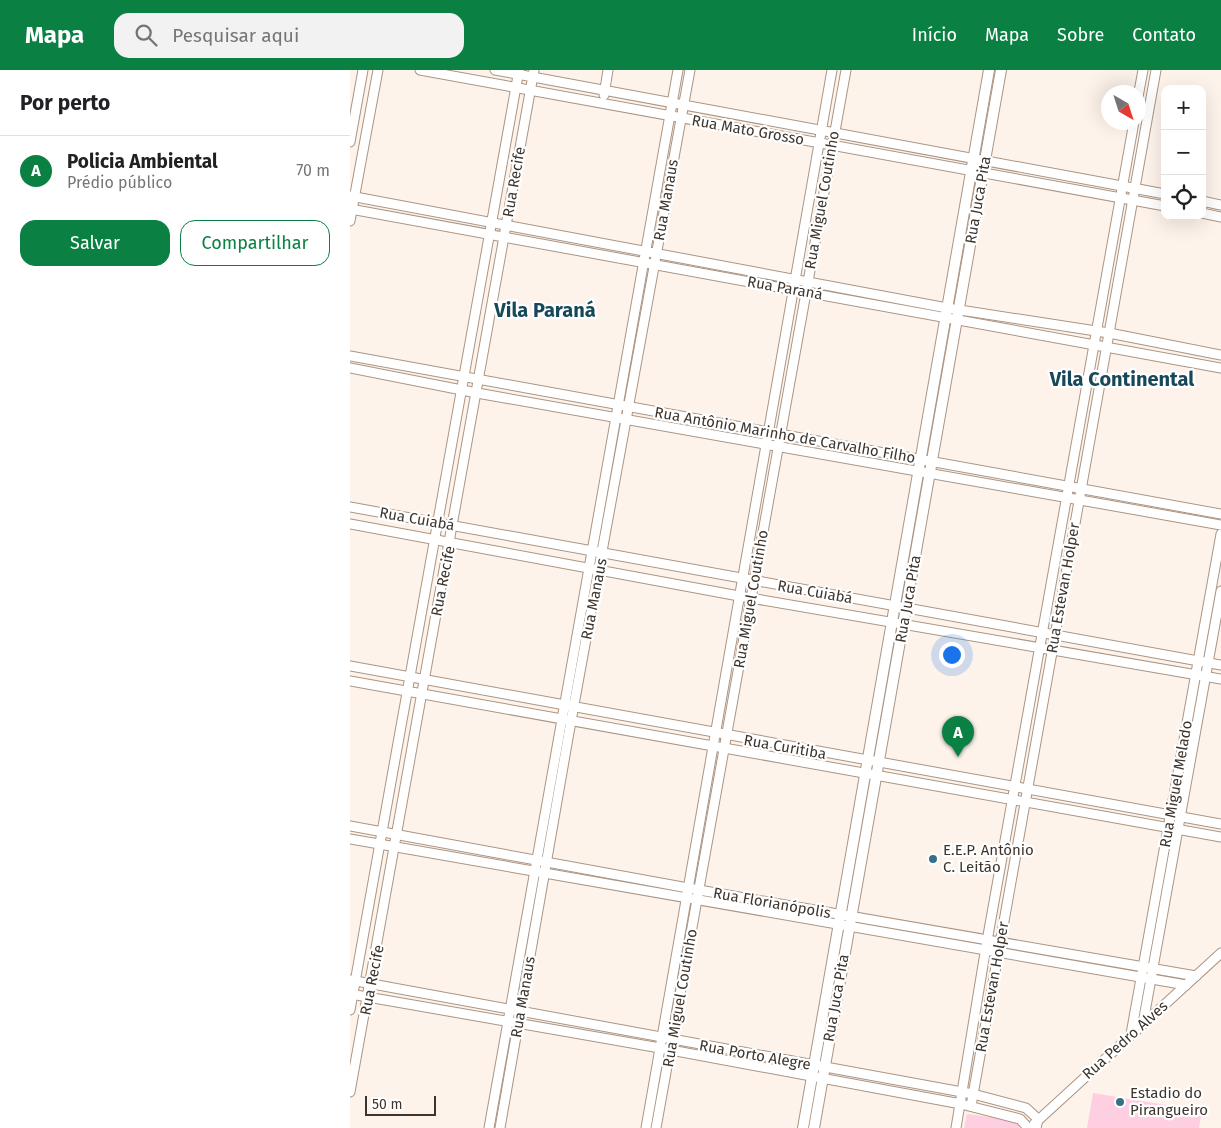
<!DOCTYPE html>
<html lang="pt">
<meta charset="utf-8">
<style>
body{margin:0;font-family:"Fira Sans",sans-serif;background:#f2f2f2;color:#202124}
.controls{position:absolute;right:15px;top:15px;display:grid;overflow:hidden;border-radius:10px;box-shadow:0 5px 20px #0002}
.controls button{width:45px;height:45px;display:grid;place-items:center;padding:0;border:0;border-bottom:1px solid #e0e0e0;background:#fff;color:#202124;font:25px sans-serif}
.compass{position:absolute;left:751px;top:15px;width:45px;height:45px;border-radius:50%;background:#fff;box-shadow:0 5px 20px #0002;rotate:141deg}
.scale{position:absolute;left:15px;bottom:12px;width:71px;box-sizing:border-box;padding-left:5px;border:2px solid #3d342d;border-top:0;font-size:14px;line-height:18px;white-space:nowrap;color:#3d342d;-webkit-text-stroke:4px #fff;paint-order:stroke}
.you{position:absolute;left:601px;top:584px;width:18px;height:18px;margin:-12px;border:4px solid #fff;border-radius:50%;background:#1a73e8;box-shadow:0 0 0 8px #1a73e833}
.badge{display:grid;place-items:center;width:32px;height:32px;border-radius:50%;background:#0b8043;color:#fff;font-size:16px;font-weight:700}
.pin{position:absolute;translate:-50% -41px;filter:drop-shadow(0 1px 2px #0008)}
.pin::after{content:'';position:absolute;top:26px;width:18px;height:15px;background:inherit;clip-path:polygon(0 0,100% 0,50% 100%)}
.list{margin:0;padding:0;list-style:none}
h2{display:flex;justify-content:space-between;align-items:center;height:65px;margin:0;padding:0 20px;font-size:21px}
h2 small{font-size:16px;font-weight:400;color:#757577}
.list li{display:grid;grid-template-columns:32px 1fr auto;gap:15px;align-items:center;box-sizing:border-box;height:70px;padding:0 20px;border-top:1px solid #e0e0e0}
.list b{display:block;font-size:19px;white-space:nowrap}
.list p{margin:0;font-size:16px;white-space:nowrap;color:#757577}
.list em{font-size:16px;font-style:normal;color:#757577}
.actions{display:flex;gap:10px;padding:15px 20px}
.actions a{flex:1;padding:11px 0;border:1px solid #0b8043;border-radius:15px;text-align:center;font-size:18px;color:#0b8043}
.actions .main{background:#0b8043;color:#fff}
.icon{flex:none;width:28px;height:28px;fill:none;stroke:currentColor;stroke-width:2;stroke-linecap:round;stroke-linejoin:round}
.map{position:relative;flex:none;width:871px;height:1058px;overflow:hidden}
header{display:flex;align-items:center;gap:30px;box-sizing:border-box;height:70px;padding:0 25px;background:#0b8043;color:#fff}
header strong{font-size:24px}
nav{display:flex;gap:28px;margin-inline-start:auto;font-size:18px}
.search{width:350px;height:45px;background:#f2f2f2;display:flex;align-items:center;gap:12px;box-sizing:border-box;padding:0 18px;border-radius:15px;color:#757577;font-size:19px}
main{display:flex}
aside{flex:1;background:#fff}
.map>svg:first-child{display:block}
.green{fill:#fecfe1}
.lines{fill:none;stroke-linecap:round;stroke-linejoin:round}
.minor-casing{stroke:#ab9584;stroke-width:11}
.tertiary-casing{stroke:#ab9584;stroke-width:12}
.minor{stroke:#fff;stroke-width:9}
.tertiary{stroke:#fff;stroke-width:10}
.poi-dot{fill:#357088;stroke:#fff;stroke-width:2}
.labels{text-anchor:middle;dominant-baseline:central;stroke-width:4.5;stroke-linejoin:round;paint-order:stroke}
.street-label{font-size:15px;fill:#3d342d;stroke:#fff}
.poi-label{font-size:15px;fill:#3d342d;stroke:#fff;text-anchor:start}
.district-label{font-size:20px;font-weight:bold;fill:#17485a;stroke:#fff}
</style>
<header>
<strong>Mapa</strong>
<div class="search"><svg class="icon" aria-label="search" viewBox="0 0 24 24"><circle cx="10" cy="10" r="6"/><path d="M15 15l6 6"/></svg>Pesquisar aqui</div>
<nav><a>Início</a><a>Mapa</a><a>Sobre</a><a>Contato</a></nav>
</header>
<main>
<aside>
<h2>Por perto<small></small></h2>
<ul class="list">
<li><span class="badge">A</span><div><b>Policia Ambiental</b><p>Prédio público</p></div><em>70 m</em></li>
</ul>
<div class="actions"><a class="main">Salvar</a><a>Compartilhar</a></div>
</aside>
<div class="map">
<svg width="871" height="1058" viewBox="0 0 871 1058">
<rect width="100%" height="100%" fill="#fdf3eb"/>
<g class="green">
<path d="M743 1023 852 1041 849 1058H737Z"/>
<path d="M617 1044 670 1051 669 1058H614Z"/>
</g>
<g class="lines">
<g class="minor-casing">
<g id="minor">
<path d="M70 0 815 136"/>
<path d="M145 0 815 124"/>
<path d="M254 25 258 0"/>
<path d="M788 27 793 0"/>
<path d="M0 72 13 0"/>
<path d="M0 126 597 238 759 263 871 285"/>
<path d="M852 131 871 135"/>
<path d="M0 139 871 298"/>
<path d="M852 143 871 147"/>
<path d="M0 151 28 0"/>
<path d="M0 286 871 444"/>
<path d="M0 298 127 323 871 455"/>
<path d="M0 437 871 595"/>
<path d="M0 454 389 526 871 609"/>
<path d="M0 596 871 754"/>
<path d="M0 611 871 767"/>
<path d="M0 756 349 820 846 906"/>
<path d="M0 769 836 915"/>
<path d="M0 910 623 1024 676 1038 688 1049 686 1058"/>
<path d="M0 924 310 978 611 1034 670 1049 678 1058"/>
<path d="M0 940 169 0"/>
<path d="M793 953 871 521"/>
<path d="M781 964 871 464"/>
<path d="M0 1022 184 0"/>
<path d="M621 1036 806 0"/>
<path d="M684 1054 871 883"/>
<path d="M139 1058 328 0"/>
<path d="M150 1058 221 651 340 0"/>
<path d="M296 1058 482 0"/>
<path d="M306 1058 496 0"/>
<path d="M606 1058 637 871 784 52"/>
</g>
</g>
<g class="tertiary-casing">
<g id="tertiary">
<path d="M453 1058 639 0"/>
<path d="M464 1058 651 0"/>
</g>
</g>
<use href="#minor" class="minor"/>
<use href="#tertiary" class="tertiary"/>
</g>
<g class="poi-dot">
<circle cx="583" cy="789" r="5"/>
<circle cx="770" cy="1032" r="5"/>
</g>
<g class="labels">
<g class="street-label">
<text transform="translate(398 60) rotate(10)">Rua Mato Grosso</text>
<text transform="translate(164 112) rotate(-80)">Rua Recife</text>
<text transform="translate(316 130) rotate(-80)">Rua Manaus</text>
<text transform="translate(472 130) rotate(-80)">Rua Miguel Coutinho</text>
<text transform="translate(628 130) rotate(-80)">Rua Juca Pita</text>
<text transform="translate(435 218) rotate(10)">Rua Paraná</text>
<text transform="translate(435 365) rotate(10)">Rua Antônio Marinho de Carvalho Filho</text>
<text transform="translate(67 449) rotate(10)">Rua Cuiabá</text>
<text transform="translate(93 511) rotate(-79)">Rua Recife</text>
<text transform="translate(713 518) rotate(-80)">Rua Estevan Holper</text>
<text transform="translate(465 522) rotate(10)">Rua Cuiabá</text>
<text transform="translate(244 529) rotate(-79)">Rua Manaus</text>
<text transform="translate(401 529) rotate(-80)">Rua Miguel Coutinho</text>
<text transform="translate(558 529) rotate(-80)">Rua Juca Pita</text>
<text transform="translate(435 677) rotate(10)">Rua Curitiba</text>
<text transform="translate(826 714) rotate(-80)">Rua Miguel Melado</text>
<text transform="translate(422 833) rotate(10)">Rua Florianópolis</text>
<text transform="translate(22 910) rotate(-79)">Rua Recife</text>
<text transform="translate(642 917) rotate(-80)">Rua Estevan Holper</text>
<text transform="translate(173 927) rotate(-80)">Rua Manaus</text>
<text transform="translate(330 928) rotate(-80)">Rua Miguel Coutinho</text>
<text transform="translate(486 928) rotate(-80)">Rua Juca Pita</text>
<text transform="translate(775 970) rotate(-42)">Rua Pedro Alves</text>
<text transform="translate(405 985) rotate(10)">Rua Porto Alegre</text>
</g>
<g class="poi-label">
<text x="593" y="780">E.E.P. Antônio<tspan x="593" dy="17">C. Leitão</tspan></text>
<text x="780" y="1023">Estadio do<tspan x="780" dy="17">Pirangueiro</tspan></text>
</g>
<g class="district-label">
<text x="195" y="240">Vila Paraná</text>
<text x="772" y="309">Vila Continental</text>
</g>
</g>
</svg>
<div class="controls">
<button>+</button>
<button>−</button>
<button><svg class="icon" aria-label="locate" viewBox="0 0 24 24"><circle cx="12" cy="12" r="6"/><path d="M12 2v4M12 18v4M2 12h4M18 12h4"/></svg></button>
</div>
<svg class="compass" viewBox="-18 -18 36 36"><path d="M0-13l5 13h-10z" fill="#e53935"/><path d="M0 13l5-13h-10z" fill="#757577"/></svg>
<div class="scale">50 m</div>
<div class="you"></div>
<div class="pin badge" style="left:608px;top:687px">A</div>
</div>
</main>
